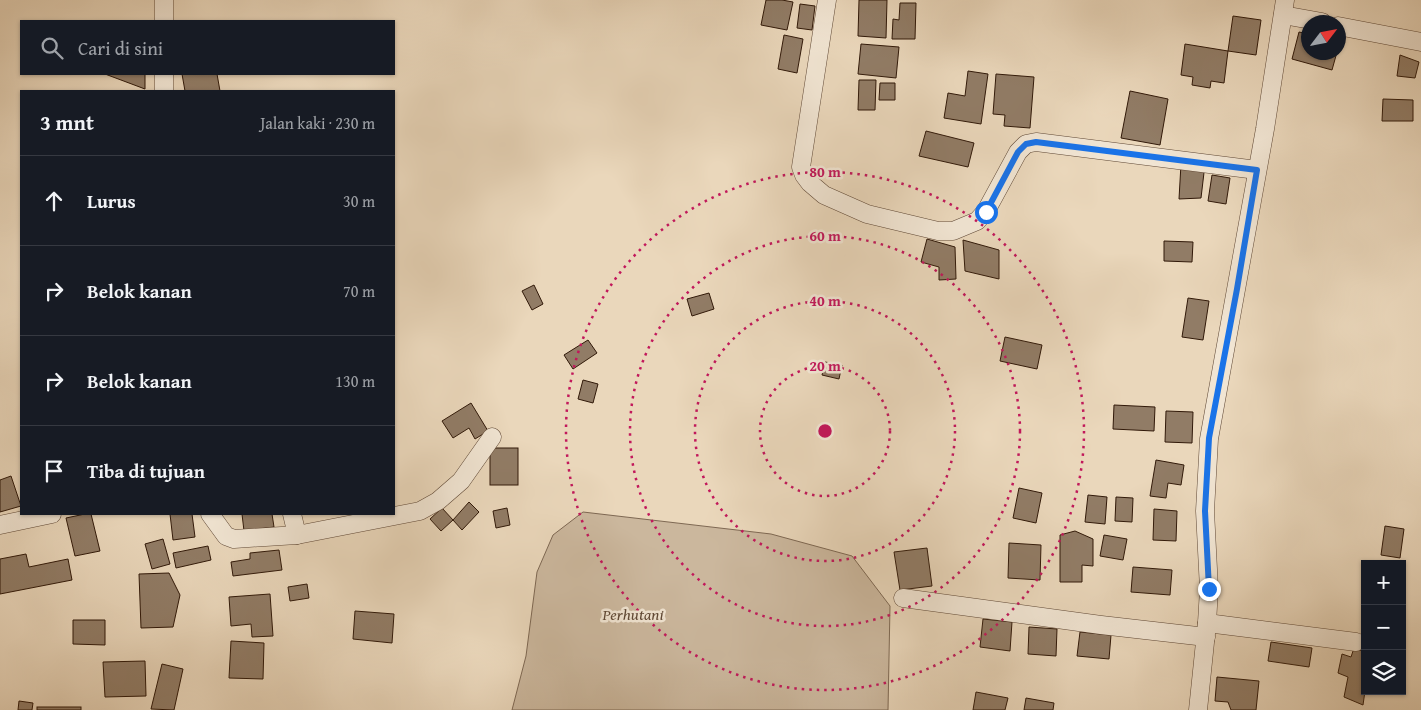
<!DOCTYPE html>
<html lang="id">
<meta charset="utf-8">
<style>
body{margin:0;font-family:"Gentium Book Plus",serif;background:#242831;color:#f1f3f6}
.controls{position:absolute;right:15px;bottom:15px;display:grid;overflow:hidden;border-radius:0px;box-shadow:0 1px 4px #0004}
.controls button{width:45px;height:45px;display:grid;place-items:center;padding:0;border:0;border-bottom:1px solid #363941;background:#171b24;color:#f1f3f6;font:25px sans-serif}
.compass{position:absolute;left:1301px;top:15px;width:45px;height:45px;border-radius:50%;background:#171b24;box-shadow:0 1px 4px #0004;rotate:58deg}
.stop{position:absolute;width:15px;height:15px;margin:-11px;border:4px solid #1a73e8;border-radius:50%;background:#fff}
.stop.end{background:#1a73e8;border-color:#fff;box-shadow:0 1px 5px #0008}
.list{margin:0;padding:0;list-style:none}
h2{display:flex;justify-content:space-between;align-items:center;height:65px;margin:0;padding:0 20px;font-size:21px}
h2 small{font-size:16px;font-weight:400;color:#9ea1a6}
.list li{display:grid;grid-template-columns:32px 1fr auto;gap:15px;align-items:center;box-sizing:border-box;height:90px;padding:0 20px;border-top:1px solid #363941}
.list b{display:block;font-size:19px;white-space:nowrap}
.list em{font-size:16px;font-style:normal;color:#9ea1a6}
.icon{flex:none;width:28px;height:28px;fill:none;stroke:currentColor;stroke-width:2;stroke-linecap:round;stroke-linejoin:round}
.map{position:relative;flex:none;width:1421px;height:710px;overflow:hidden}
.search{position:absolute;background:#171b24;box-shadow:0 1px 4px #0004;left:20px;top:20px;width:375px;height:55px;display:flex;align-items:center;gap:12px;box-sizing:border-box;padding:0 18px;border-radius:0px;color:#9ea1a6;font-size:19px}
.panel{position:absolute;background:#171b24;box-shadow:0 1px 4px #0004;left:20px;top:90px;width:375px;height:425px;border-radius:0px}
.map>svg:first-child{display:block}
.green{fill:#cbb79d;stroke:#7e6853}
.building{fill:#917c66;stroke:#311909}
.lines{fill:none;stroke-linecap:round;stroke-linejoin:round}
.minor-casing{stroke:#5f4836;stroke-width:19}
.minor{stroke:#f1e5d3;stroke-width:18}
.route{stroke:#1a73e8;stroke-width:6}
.ring{fill:none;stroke:#c2185b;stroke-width:2.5;stroke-dasharray:2.5 5}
.labels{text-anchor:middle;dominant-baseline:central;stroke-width:5;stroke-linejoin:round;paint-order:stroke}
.park-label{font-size:16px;font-style:italic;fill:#5f4835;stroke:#f1e5d3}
.centre{fill:#c2185b;stroke:#f1e5d3;stroke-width:2.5}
.ring-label{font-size:15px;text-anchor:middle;font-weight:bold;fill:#c2185b;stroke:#f1e5d3;stroke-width:5;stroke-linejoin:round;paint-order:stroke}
</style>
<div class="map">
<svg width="1421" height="710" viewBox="0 0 1421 710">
<rect width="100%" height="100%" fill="#ead7bb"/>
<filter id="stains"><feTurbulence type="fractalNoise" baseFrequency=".004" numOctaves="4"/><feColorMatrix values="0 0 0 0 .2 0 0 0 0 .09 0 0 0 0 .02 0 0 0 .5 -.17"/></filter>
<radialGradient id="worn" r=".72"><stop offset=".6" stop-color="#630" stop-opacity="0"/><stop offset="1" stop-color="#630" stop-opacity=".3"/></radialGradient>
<path class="green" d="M583 512 771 534 852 556 890 606 888 710H512L526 656 537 572 553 535Z"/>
<g class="building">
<path d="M766 0H782L793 2 787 30 761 25Z"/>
<path d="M859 0H887L886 38 858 36Z"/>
<path d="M900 3H916L915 39H892L893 19 899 20Z"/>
<path d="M800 4 815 6 812 30 797 28Z"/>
<path d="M1233 16 1261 20 1256 55 1228 51Z"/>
<path d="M1299 32 1308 34V52H1337L1332 70 1292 59Z"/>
<path d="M784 35 803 39 797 73 778 69Z"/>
<path d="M861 44 899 47 896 78 858 74Z"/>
<path d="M1185 44 1228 51 1224 83 1211 81 1210 88 1192 85 1193 77 1181 75Z"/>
<path d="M1400 55 1419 62 1415 78 1397 76Z"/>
<path d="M968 71 988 74 981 124 944 118 948 93 965 96Z"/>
<path d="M105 74H145V89Z"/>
<path d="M182 74H217L220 91H185Z"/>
<path d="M996 74 1034 77 1030 128 1004 126 1005 115 993 114Z"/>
<path d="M859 80H876L875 110H858Z"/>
<path d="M880 83H895V100H879Z"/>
<path d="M1130 91 1168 99 1160 145 1121 138Z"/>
<path d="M1383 99 1413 100V121H1382Z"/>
<path d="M926 131 974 143 968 167 919 156Z"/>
<path d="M1181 164H1205L1201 198 1179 199Z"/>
<path d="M1212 175 1230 178 1226 204 1208 201Z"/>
<path d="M927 239 955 247 956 279 939 280V267L921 262Z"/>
<path d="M963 240 999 250V279L965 271Z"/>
<path d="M1164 241 1193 242 1192 262 1164 261Z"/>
<path d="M534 285 543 304 532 310 522 291Z"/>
<path d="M709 293 714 309 692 316 687 299Z"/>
<path d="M1188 298 1209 301 1203 340 1182 337Z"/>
<path d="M1005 337 1042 345 1037 369 1000 361Z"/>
<path d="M588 340 597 353 573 369 564 355Z"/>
<path d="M825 362 842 365 839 379 822 375Z"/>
<path d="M583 380 598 384 593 403 578 399Z"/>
<path d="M471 403 488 431 475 439 469 428 453 438 442 421Z"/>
<path d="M1114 405 1155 407 1154 431 1113 429Z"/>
<path d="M1166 411 1193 412 1192 443 1165 442Z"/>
<rect x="490" y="448" width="28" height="37"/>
<path d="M1156 460 1184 465 1181 485 1168 483 1166 498 1150 496Z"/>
<path d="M11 476 21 506 0 512V480Z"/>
<path d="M1019 488 1042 493 1036 523 1013 518Z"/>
<path d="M1088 495 1107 497 1105 524 1085 522Z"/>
<path d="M1116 497 1133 498 1132 522 1115 521Z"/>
<path d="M469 502 479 512 462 530 453 520Z"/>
<path d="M442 508 453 520 441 531 430 519Z"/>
<path d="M507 508 510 525 496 528 493 511Z"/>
<path d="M1154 509 1177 511 1176 541 1153 540Z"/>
<path d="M85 514H91L100 551 75 556 66 518Z"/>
<path d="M170 514H192L195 537 173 540Z"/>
<path d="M242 514H272L274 527 244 531Z"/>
<path d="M1385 526 1404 529 1400 558 1381 555Z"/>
<path d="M1075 531 1093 539V566L1082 565V582H1060V535Z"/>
<path d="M1104 535 1127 539 1123 560 1100 556Z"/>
<path d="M163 539 170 564 152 569 145 544Z"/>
<path d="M1009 543 1041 545 1040 580 1008 578Z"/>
<path d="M208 546 211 560 176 568 173 553Z"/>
<path d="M927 548 932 586 900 590 894 552Z"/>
<path d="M279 550 282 570 233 576 231 562 250 559V553Z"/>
<path d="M26 554 29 567 68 559 72 580 0 594V559Z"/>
<path d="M1133 567 1172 570 1170 595 1131 592Z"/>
<path d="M169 573 180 595 173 627 141 628 139 574Z"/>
<path d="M307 584 309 598 290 601 288 587Z"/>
<path d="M270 594 273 636 252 637 251 624 231 626 229 597Z"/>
<path d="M355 611 394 614 392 643 353 639Z"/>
<path d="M983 619 1012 622 1010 651 980 647Z"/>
<path d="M73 620H105V645L73 644Z"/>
<path d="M1029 627 1057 629 1056 656 1028 654Z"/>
<path d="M1080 632 1111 635 1109 659 1077 656Z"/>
<path d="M231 641 264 643 263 679 229 678Z"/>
<path d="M1271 642 1312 648 1309 667 1268 661Z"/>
<path d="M1354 648 1365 652V691L1363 705 1344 697 1348 677 1338 673 1342 654 1351 657Z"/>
<path d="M145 661 146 696 105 697 103 662Z"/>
<path d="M162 664 183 669 174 710 151 709Z"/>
<path d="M1217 677 1259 681 1256 710H1231L1228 702 1215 701Z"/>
<path d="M976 692 1008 698 1005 710H973Z"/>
<path d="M1026 698 1054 703 1053 710H1024Z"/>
<path d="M19 701 33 703 32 710H18Z"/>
<rect x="37" y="707" width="44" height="3"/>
</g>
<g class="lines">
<g class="minor-casing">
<g id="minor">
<path d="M164 0V21"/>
<path d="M827 0 801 167 804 175 810 183 824 195 867 214 938 231H953L977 221 986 211 1018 152 1026 144 1036 142 1257 170"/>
<path d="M1283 15 1322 22"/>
<path d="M1338 26 1421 42"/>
<path d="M164 91V74"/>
<path d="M210 514 226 536 234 539 297 535 420 511 438 501 461 481 492 437"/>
<path d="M292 514 297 535"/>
<path d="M0 525 52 514"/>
<path d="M903 598 1101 625 1206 637"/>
<path d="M1207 623 1356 642"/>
<path d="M1198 710 1207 623 1209 589 1205 511 1209 439 1265 129 1285 0"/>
</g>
</g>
<use href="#minor" class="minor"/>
</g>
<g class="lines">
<path class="route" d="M986 212 1018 152 1026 144 1036 142 1257 170 1237 289 1209 438 1205 511 1209 589"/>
</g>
<g class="ring">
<circle cx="825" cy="431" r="65"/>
<circle cx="825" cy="431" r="130"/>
<circle cx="825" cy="431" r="195"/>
<circle cx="825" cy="431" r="259"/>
</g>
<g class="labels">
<g class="park-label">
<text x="633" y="614">Perhutani</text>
</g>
</g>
<circle cx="825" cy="431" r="8" class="centre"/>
<g class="ring-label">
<text x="825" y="177">80 m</text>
<text x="825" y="241">60 m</text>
<text x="825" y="306">40 m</text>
<text x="825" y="371">20 m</text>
</g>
<rect width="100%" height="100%" filter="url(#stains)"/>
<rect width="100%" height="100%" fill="url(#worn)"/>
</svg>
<div class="controls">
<button>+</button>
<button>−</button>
<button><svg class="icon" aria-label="layers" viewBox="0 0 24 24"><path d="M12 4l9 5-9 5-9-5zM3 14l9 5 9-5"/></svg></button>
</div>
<svg class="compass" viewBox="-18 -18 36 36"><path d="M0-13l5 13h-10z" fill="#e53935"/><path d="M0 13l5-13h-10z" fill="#9ea1a6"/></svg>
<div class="stop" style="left:986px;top:212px"></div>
<div class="stop end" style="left:1209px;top:589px"></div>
<div class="search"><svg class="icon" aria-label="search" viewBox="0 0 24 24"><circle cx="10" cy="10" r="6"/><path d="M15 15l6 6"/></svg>Cari di sini</div>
<section class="panel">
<h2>3 mnt<small>Jalan kaki · 230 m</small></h2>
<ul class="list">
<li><svg class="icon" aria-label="ahead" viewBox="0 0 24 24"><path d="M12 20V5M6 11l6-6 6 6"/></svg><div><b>Lurus</b></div><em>30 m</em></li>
<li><svg class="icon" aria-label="right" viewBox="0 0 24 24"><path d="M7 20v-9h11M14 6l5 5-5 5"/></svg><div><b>Belok kanan</b></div><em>70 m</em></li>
<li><svg class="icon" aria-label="right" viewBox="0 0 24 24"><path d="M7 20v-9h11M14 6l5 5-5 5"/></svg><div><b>Belok kanan</b></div><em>130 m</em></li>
<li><svg class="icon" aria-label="arrive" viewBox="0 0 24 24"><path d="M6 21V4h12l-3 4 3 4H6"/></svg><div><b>Tiba di tujuan</b></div></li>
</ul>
</section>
</div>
